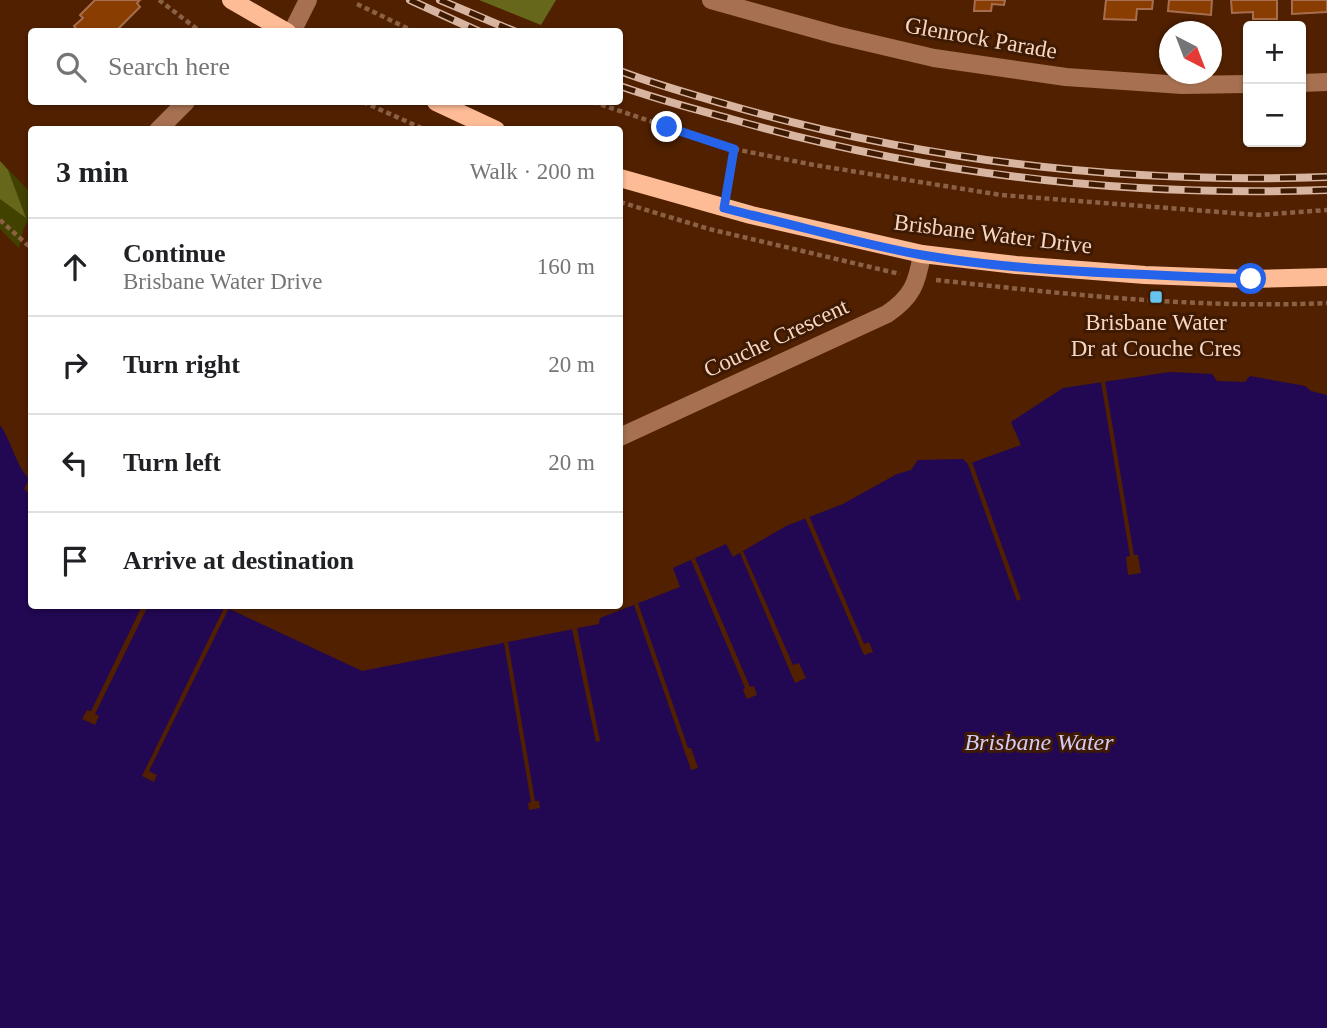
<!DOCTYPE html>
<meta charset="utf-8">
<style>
body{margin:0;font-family:Georgia,serif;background:#f2f2f2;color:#202124}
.controls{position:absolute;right:21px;top:21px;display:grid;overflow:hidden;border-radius:7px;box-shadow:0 2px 5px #0004}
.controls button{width:63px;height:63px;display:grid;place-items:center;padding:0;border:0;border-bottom:2px solid #e0e0e0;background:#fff;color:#202124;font:35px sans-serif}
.compass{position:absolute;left:1159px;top:21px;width:63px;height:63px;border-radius:50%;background:#fff;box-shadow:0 2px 5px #0004;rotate:138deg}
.stop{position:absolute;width:21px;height:21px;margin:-16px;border:5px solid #2563eb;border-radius:50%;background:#fff}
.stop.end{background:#2563eb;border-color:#fff;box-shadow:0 2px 7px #0008}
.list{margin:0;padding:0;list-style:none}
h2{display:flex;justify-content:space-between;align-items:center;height:91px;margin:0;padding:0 28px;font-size:30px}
h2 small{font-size:23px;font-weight:400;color:#757577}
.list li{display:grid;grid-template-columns:46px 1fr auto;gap:21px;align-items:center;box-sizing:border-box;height:98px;padding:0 28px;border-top:2px solid #e0e0e0}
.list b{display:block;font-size:26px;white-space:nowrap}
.list p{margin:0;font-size:23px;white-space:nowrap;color:#757577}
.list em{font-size:23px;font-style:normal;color:#757577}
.icon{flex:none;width:38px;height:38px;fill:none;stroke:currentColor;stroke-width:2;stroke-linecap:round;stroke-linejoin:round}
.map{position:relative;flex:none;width:1327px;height:1028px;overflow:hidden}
.search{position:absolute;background:#fff;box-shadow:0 2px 5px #0004;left:28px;top:28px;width:595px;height:77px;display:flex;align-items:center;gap:18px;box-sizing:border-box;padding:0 24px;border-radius:7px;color:#757577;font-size:26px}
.panel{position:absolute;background:#fff;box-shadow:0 2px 5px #0004;left:28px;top:126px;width:595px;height:483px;border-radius:7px}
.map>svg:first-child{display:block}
.green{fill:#414200}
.forest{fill:#66671b}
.water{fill:#220752}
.pier{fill:#502000}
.building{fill:#893d00;stroke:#a66e4f;stroke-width:2}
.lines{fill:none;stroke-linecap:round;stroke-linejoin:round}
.path{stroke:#8b6146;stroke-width:4.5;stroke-dasharray:5 3.5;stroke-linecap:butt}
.minor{stroke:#a67051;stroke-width:18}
.major{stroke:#febc96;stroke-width:18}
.rail-casing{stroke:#d8b5a1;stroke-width:8}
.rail{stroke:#3f1a02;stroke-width:5;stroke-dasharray:16;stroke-linecap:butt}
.route{stroke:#2563eb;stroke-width:9}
.poi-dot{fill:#67c4ef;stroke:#3f1a02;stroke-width:2.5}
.labels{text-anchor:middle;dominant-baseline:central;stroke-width:6;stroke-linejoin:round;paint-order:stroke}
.street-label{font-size:23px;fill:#f6d6c5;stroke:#3f1a02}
.poi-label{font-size:23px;fill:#f6d6c5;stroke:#3f1a02}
.water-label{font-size:24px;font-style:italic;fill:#d1ccf8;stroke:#3f1a02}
</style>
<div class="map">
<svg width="1327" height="1028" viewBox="0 0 1327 1028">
<rect width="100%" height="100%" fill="#502000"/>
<path class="green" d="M0 161 31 193V213L23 230 19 248 0 229Z"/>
<g class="forest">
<path d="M479 0H556L541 25Z"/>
<path d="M0 161 8 170 26 218 0 199Z"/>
</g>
<path class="water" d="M1170 372 1212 374 1217 381 1245 382 1250 376 1305 386 1311 391 1327 395V1028H0V425C12 442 15 464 29 479L24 489 31 495 32 606H223L362 671 599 624 600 618 680 587 673 568 726 544 733 557 786 526 843 504 897 474 911 470 918 460 963 459 968 464 1021 445 1011 422 1063 388Z"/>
<g class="pier">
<path d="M1105 381 1134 555H1138L1141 573 1128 575 1126 557 1130 556 1101 382Z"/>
<path d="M972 462 1021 599 1017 601 968 464Z"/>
<path d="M809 516 864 644 869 642 873 652 864 655 805 518Z"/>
<path d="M743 551 793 665 799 663 806 678 795 683 740 553Z"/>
<path d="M695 558 750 687 754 686 757 695 747 699 743 690 745 688 691 560Z"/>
<path d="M638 603 688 748H691L698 768 691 770 634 605Z"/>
<path d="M142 606H148L95 714 99 716 95 725 82 719 87 710 91 711Z"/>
<path d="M225 606 229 608 149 771 157 775 154 782 142 776Z"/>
<path d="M577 628 600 741 596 742 572 629Z"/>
<path d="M508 642 535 801H539L540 808 529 810 528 803 531 802 504 643Z"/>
</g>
<g class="building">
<path d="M95 0H140L137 3 140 7 115 32H79L74 26 83 18 80 15Z"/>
<path d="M975 0H1005L1004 5 992 4 991 11H974Z"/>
<path d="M1106 0H1153L1152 9H1137L1136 20 1104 19Z"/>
<path d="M1169 0H1212L1211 15 1168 11Z"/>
<path d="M1231 0H1277V19H1253V12L1232 13Z"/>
<path d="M1292 0H1327V12L1292 14Z"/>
</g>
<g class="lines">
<g class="path">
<path d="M159 0 201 32"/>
<path d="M357 4 415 32"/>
<path d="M363 102 426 130"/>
<path d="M593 102 734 149 728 191"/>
<path d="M734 149 814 165 1001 195 1258 215 1327 210"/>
<path d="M620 202 709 229 900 274"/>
<path d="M0 220 32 249"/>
<path d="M936 280C1066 294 1196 309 1327 303"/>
</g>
<g class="minor">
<path d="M711 0 836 35 934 58 1066 77 1182 85 1248 84"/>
<path d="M292 32 308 0"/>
<path d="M1301 83 1327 82"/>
<path d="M158 130 186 102"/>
<path d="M620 437 887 314C912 297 917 284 922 254"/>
</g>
<g class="major">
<path d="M231 0 287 32"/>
<path d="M436 102 496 130"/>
<path d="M620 178 751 215 922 254 1016 265 1145 275 1251 279 1327 277"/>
</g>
<g class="rail-casing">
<g id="rail">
<path d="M410 0 480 32"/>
<path d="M440 0 516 32"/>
<path d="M620 71C654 84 690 94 725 104 920 161 1125 184 1327 177"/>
<path d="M620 86C656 99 694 109 731 119 924 174 1127 197 1327 190"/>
</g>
</g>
<use href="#rail" class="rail"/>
</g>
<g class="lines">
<path class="route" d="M667 127 734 149 724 208 751 215C808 228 865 245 922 255 1030 273 1142 274 1251 279"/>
</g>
<rect class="poi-dot" x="1149" y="290" width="14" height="14" rx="3.5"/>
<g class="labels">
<g class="street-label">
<text transform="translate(981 38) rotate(10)">Glenrock Parade</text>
<text transform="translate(993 234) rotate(7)">Brisbane Water Drive</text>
<text transform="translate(776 338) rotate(-25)">Couche Crescent</text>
</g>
<g class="poi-label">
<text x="1156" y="322">Brisbane Water<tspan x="1156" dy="26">Dr at Couche Cres</tspan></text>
</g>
<g class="water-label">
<text x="1039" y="742">Brisbane Water</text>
</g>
</g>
</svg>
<div class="controls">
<button>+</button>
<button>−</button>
</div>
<svg class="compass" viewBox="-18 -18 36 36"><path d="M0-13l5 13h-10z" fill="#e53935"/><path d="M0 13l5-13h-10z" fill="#757577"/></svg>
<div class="stop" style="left:1251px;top:279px"></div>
<div class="stop end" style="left:667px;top:127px"></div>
<div class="search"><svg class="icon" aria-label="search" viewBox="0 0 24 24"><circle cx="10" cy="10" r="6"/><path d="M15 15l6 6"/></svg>Search here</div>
<section class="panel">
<h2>3 min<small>Walk · 200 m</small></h2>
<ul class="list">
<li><svg class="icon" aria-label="ahead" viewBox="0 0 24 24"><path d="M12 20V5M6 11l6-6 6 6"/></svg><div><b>Continue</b><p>Brisbane Water Drive</p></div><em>160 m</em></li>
<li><svg class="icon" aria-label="right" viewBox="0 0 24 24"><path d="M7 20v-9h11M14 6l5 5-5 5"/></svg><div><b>Turn right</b></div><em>20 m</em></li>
<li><svg class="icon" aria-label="left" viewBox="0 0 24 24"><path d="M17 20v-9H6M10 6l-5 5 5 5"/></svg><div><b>Turn left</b></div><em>20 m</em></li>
<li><svg class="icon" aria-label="arrive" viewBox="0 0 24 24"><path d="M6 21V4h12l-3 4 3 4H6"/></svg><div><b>Arrive at destination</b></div></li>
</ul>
</section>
</div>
